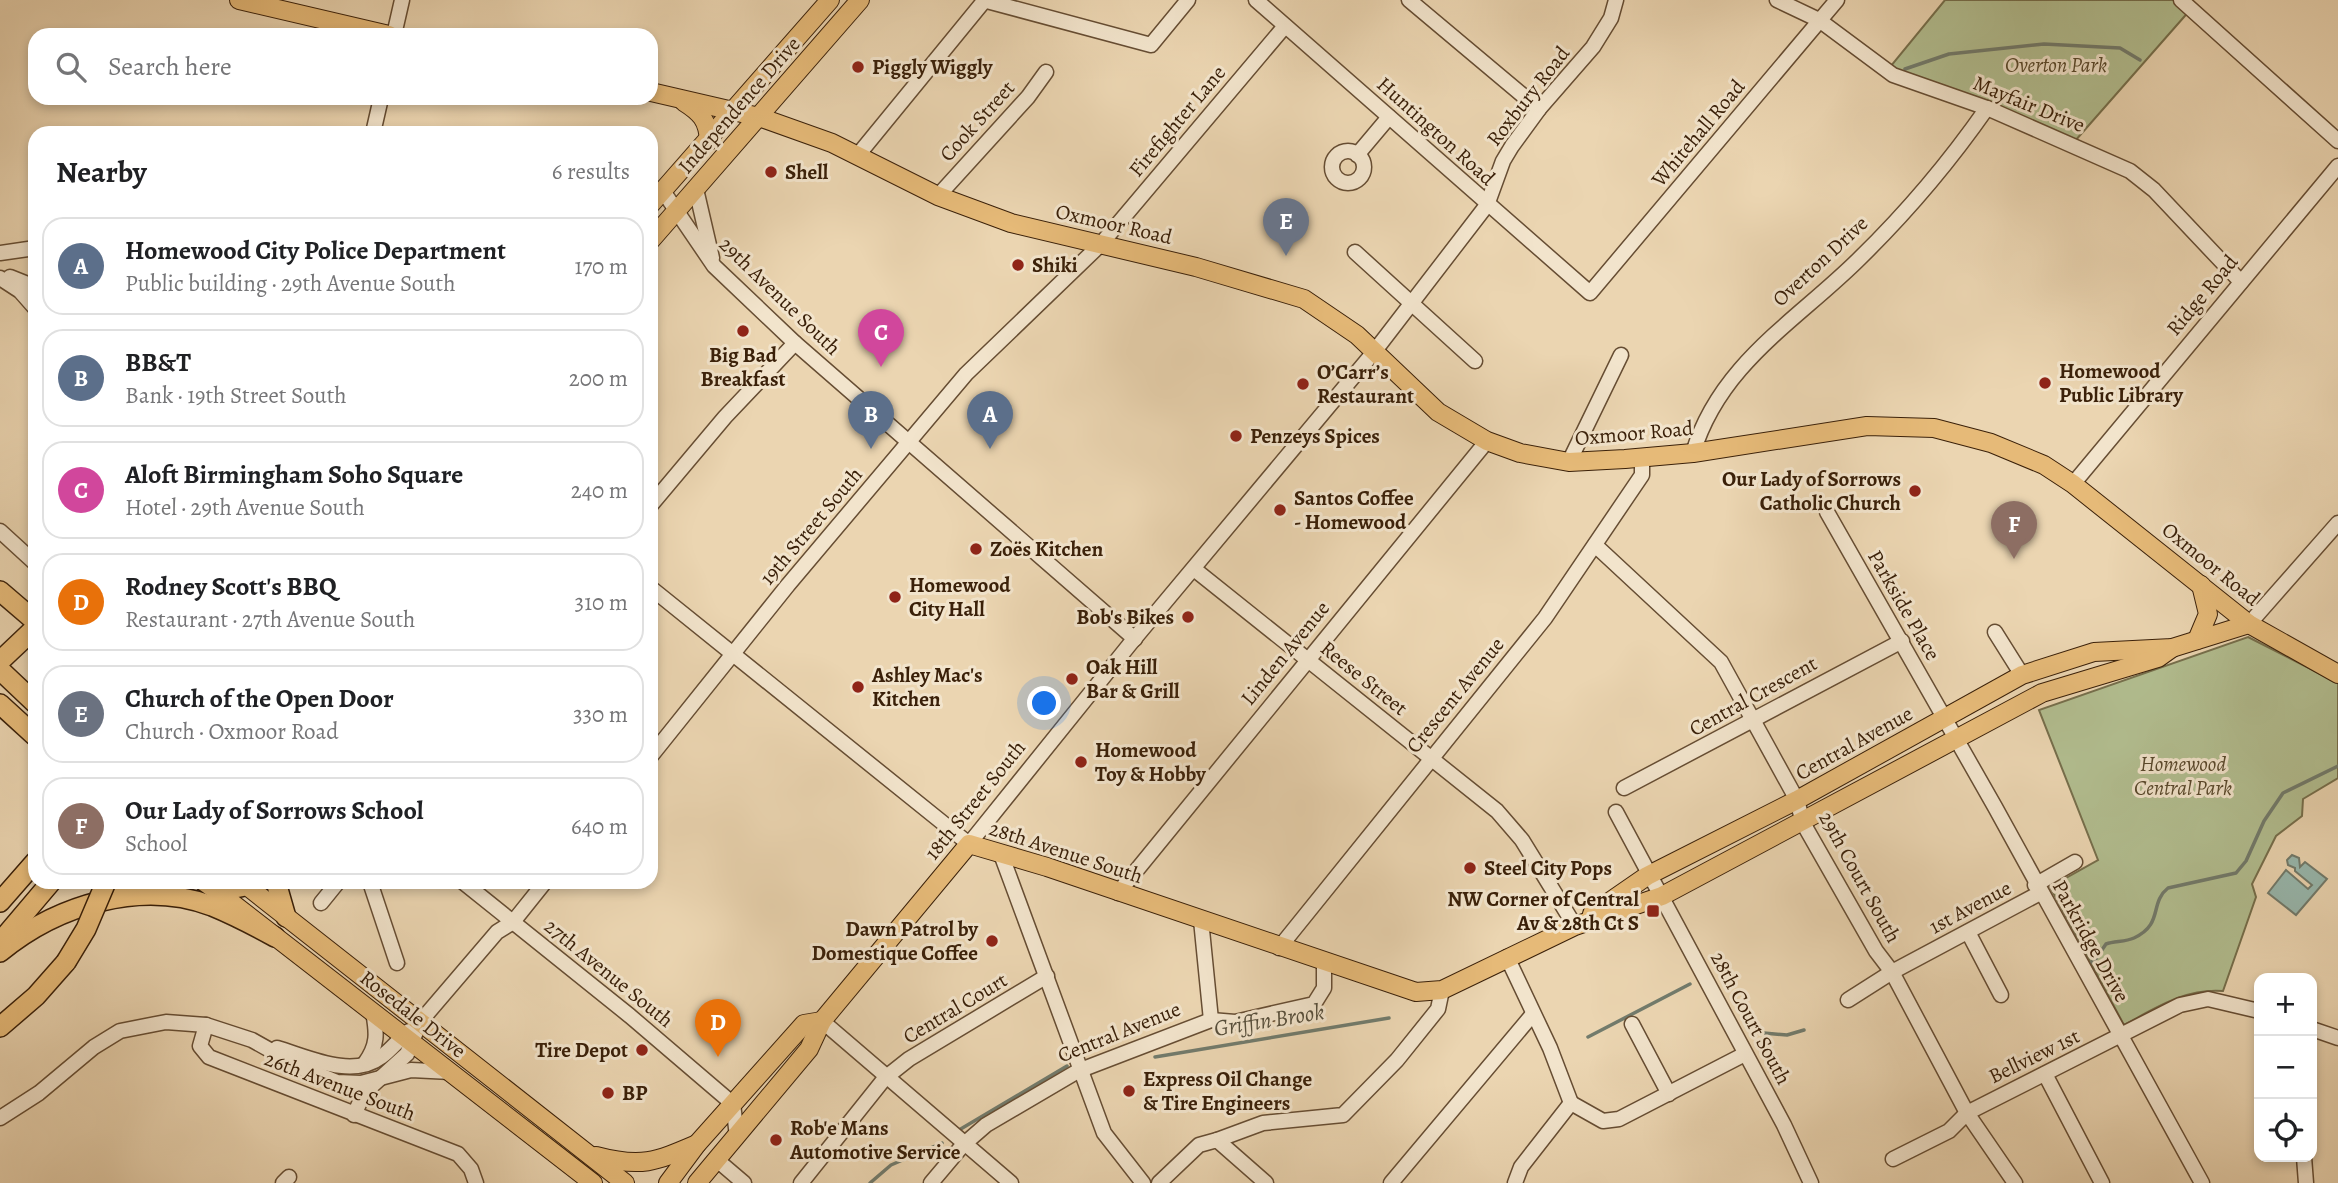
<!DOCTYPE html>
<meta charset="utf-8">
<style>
body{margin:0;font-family:Alegreya,serif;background:#f6f6f6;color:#202124}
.controls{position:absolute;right:21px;bottom:21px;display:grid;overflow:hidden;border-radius:14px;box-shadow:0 4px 10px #0003}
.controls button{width:63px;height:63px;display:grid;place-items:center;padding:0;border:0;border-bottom:2px solid #e0e0e0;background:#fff;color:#202124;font:35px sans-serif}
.you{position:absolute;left:1045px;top:704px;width:24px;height:24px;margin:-18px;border:5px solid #fff;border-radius:50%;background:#1a73e8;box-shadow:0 0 0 10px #1a73e833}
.badge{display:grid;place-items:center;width:46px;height:46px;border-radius:50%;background:#8f2418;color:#fff;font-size:23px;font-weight:700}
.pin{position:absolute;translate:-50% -58px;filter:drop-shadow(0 2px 4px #0008)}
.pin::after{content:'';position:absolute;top:37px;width:24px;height:21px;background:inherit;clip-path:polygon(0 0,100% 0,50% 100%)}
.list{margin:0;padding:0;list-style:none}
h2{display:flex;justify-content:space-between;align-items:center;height:91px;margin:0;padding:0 28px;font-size:30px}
h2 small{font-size:23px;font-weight:400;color:#757577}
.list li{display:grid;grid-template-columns:46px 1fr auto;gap:21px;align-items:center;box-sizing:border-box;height:98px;margin:0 14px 14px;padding:0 14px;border:2px solid #e0e0e0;border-radius:21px}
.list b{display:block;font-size:26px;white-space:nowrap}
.list p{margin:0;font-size:23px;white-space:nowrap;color:#757577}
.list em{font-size:23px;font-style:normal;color:#757577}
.icon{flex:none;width:38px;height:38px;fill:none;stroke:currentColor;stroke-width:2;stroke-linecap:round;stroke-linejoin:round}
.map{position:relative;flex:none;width:2338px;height:1183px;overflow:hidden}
.search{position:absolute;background:#fff;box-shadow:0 4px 10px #0003;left:28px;top:28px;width:630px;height:77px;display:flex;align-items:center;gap:18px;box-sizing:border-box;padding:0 24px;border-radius:21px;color:#757577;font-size:26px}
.panel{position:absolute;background:#fff;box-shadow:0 4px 10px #0003;left:28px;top:126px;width:630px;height:763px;border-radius:21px}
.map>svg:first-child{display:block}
.green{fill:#b2be90;stroke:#766f4c;stroke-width:2}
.water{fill:#98b8ae;stroke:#727b6c;stroke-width:2}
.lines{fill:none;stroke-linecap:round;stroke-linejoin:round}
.stream{stroke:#727b6c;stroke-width:3.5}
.minor-casing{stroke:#664d33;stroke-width:17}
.major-casing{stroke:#3a2009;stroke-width:20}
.highway-casing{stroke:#3a2009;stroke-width:22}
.minor{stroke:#f2e4cc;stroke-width:14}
.major{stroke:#e6ba78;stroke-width:18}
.highway{stroke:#e6ba78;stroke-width:19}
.highway-bridge-casing{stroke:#3a2009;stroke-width:22;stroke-linecap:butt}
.highway-bridge{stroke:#e6ba78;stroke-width:19}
.poi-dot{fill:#8f2418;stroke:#f2e4cc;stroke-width:2.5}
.labels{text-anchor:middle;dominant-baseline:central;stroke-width:6;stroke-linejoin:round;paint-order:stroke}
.park-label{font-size:21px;font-style:italic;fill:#58482b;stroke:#f2e4cc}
.poi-label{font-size:21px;font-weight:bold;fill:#3a2009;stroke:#f2e4cc;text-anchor:start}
.street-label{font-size:21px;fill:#3a2009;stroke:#f2e4cc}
.water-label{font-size:23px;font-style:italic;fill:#564e3b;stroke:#f2e4cc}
</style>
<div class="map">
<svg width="2338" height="1183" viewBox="0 0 2338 1183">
<rect width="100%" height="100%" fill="#ebd5b1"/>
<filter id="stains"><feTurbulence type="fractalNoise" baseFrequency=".00286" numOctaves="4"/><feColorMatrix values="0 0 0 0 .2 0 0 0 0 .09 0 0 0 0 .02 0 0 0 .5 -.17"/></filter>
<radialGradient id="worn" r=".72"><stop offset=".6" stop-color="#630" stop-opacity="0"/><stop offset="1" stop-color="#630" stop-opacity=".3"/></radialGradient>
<g class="green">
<path d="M1945 0H2181L2191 9 2075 141 1890 67Z"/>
<path d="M2248 637 2338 683V778L2303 799 2302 816 2276 836 2252 884 2256 897 2223 991C2185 988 2156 1008 2124 1025L2050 887 2098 860 2039 710Z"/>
</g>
<path class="water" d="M2292 855 2299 858 2300 867 2305 862 2327 879 2296 915 2268 893 2286 870 2308 889 2312 885 2295 871V868L2288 865 2287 860Z"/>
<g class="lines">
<g class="stream">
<path d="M1905 69 1949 54 2044 44 2120 48 2140 60"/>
<path d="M2086 965 2095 960 2106 944C2115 941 2125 942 2134 938 2164 924 2149 903 2168 888L2236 873 2246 861 2264 821 2283 793 2338 766"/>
<path d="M1753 1032 1787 1035 1804 1030"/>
<path d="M1588 1037 1690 984"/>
<path d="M1155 1057 1389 1018"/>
<path d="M959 1130 1067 1066"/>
<path d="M870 1183 891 1165 942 1143"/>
</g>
<g class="minor-casing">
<g id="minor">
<path d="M983 0 1151 45 1188 0"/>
<path d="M1256 0 1590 293 1837 0"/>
<path d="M1409 0 1539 109"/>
<path d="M1777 0 1819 20 1893 75 1987 108 2130 171 2154 190 2241 282"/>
<path d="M2181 0 2338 141"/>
<path d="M394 35 402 0"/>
<path d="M373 133 381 98"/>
<circle cx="1348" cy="167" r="16"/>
<path d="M858 155 984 1"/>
<path d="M1357 155 1389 117"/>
<path d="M696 189 712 258"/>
<path d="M663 191 714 266 795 343 1135 639"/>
<path d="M938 196 1028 97 1046 72"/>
<path d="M1355 252 1475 361"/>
<path d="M0 253 35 248"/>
<path d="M10 277 35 287"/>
<path d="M0 278 20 291 35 308"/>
<path d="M1693 453C1720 363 1798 320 1860 258 1906 213 1950 161 1987 108"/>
<path d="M1569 462 1621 355"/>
<path d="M2073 484 2338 166"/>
<path d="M651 505 725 417 795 343"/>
<path d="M1827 512 1995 807 2202 1183"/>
<path d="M0 531 35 563"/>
<path d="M1595 545 1721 662 1797 800 1803 823 1876 951 1892 972 1967 1113 2015 1183"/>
<path d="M1194 569 1497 811 1522 840 1575 926"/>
<path d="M651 588 969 844 1130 644 1374 352 1487 205 1503 161 1512 146 1539 109 1593 47 1611 18 1616 0"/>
<path d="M2249 624 2338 523"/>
<path d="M1995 632 2022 675"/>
<path d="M651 756 788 585 966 374 1101 244 1285 26"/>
<path d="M1624 788 1902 641"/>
<path d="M1616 812 1784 1125 1811 1183"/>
<path d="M1001 854 1104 1133 1143 1183"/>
<path d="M370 882 397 963"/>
<path d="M463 882 630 1016 733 1104 737 1136"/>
<path d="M2035 885 2075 862"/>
<path d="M1118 893 1487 441"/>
<path d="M321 903 338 882"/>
<path d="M1201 920 1211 1020"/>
<path d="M1968 932 2001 995"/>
<path d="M1279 948 1545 618 1642 475V457"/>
<path d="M1507 957 1550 1048 1571 1103"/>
<path d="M1848 1000 1892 972 2040 893"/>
<path d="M822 1021 1011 1183"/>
<path d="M1632 1024 1669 1094"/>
<path d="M206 1025 200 1046 209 1057 458 1154 471 1169 476 1183"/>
<path d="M2312 1029 2338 1038"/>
<path d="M277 1048C308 1057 352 1079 381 1057 391 1050 399 1039 409 1031"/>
<path d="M365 1063C378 1045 377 1033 373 1012"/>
<path d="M2045 1074 2102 1183"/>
<path d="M1571 1103 1603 1121 1619 1119 1745 1054"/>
<path d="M354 1115 364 1093 407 1054 420 1022 497 932 513 922 545 882"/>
<path d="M0 1118 39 1093 94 1047 120 1031 166 1022 206 1025 252 1040 302 1068 337 1082 361 1083 411 1070 451 1072"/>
<path d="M1217 1140 1263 1123 1343 1115 1397 1060 1438 1009 1442 990"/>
<path d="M2304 1157 2306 1183"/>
<path d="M1893 1159 1949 1131 1967 1113 2180 1005 2208 999 2259 1011"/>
<path d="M717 1160 744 1183"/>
<path d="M283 1183 289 1177"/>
<path d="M801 1183 885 1078 909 1059 1047 976"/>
<path d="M931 1183 963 1145 986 1125 1078 1071 1211 1020 1235 1022 1314 1004 1324 988V962"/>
<path d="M1159 1183 1199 1145 1217 1140 1266 1183"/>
<path d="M1391 1183 1533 1014"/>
<path d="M1515 1183 1521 1167 1571 1103"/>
</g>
</g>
<g class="major-casing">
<g id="major">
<path d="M239 0 389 35"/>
<path d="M651 92 759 117 832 143 938 196 1011 223 1196 267 1304 299 1357 335 1438 412 1487 441 1520 453 1569 462 1625 459 1693 453 1867 426 1934 428 1991 443 2044 465 2073 484 2249 624 2338 674"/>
<path d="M684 102C700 112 708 120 709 141"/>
<path d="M651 204 830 0"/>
<path d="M651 240 860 0"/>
<path d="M2197 640 2208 614 2201 585"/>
<path d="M210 886 593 1183"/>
<path d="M247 886 625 1183"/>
<path d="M1592 914 1647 876 1797 800 2022 675 2094 652 2172 648 2249 624"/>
<path d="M596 1156C641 1168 655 1162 697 1144"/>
<path d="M668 1183 697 1144 804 1024 822 1021"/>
<path d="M697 1183 809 1049 822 1021 969 844 1047 867 1416 992 1442 990 1575 926 1662 896 2042 693 2158 658 2172 648"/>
</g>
</g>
<g class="highway-casing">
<g id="highway">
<path d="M0 591 35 621"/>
<path d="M0 661 35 628"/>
<path d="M0 670 35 703"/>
<path d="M0 704 35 736"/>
<path d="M205 882C217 892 241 889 254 882"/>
<path d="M276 882 286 917"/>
<path d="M0 902 35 862"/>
<path d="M1 941 51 882"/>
<path d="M0 952C57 905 141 879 212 906 234 915 255 926 275 937"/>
<path d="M0 1027 36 996 66 962"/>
</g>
</g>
<use href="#minor" class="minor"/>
<use href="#major" class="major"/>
<use href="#highway" class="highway"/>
<g class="highway-bridge-casing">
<path id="highway-bridge" d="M66 962 86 929 106 882"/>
</g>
<use href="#highway-bridge" class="highway-bridge"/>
</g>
<g class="poi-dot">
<circle cx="858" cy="67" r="7"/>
<circle cx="771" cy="172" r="7"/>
<circle cx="1018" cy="265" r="7"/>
<circle cx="743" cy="331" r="7"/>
<circle cx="2045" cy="383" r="7"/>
<circle cx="1303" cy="384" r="7"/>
<circle cx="1236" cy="436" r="7"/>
<circle cx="1915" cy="491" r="7"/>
<circle cx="1280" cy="510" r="7"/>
<circle cx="976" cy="549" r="7"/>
<circle cx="895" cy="597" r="7"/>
<circle cx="1188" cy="617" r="7"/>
<circle cx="1072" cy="679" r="7"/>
<circle cx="858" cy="687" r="7"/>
<circle cx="1081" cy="762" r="7"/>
<circle cx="1470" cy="868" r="7"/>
<rect x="1646" y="904" width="14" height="14" rx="3.5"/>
<circle cx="992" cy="941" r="7"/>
<circle cx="642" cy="1050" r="7"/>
<circle cx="1129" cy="1091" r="7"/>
<circle cx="608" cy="1093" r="7"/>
<circle cx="776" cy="1140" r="7"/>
</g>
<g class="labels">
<g class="park-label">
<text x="2056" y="65">Overton Park</text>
<text x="2183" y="764">Homewood<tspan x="2183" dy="24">Central Park</tspan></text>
</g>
<g class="poi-label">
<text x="872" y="67">Piggly Wiggly</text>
<text x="785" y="172">Shell</text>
<text x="1032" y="265">Shiki</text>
<text x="743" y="355" text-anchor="middle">Big Bad<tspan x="743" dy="24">Breakfast</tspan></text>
<text x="2059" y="371">Homewood<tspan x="2059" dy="24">Public Library</tspan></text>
<text x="1317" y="372">O’Carr’s<tspan x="1317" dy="24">Restaurant</tspan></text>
<text x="1250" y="436">Penzeys Spices</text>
<text x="1901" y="479" text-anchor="end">Our Lady of Sorrows<tspan x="1901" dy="24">Catholic Church</tspan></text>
<text x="1294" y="498">Santos Coffee<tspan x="1294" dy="24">- Homewood</tspan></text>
<text x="990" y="549">Zoës Kitchen</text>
<text x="909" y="585">Homewood<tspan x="909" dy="24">City Hall</tspan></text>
<text x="1174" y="617" text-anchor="end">Bob's Bikes</text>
<text x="1086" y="667">Oak Hill<tspan x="1086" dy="24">Bar &amp; Grill</tspan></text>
<text x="872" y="675">Ashley Mac's<tspan x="872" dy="24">Kitchen</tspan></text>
<text x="1095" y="750">Homewood<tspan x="1095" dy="24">Toy &amp; Hobby</tspan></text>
<text x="1484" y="868">Steel City Pops</text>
<text x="1639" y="899" text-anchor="end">NW Corner of Central<tspan x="1639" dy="24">Av &amp; 28th Ct S</tspan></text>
<text x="978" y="929" text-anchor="end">Dawn Patrol by<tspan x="978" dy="24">Domestique Coffee</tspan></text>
<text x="628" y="1050" text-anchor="end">Tire Depot</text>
<text x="1143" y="1079">Express Oil Change<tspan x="1143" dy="24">&amp; Tire Engineers</tspan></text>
<text x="622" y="1093">BP</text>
<text x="790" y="1128">Rob'e Mans<tspan x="790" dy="24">Automotive Service</tspan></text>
</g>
<g class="street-label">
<text transform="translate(1528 96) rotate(-52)">Roxbury Road</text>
<text transform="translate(2029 104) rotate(22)">Mayfair Drive</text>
<text transform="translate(739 105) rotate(-49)">Independence Drive</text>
<text transform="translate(977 121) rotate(-48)">Cook Street</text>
<text transform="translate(1177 121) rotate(-50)">Firefighter Lane</text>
<text transform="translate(1436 131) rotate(42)">Huntington Road</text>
<text transform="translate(1698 133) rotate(-50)">Whitehall Road</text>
<text transform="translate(1114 224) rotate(13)">Oxmoor Road</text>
<text transform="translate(1820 261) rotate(-43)">Overton Drive</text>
<text transform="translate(2202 295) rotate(-50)">Ridge Road</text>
<text transform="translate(780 296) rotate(44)">29th Avenue South</text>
<text transform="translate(1634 433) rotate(-5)">Oxmoor Road</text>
<text transform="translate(811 526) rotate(-50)">19th Street South</text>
<text transform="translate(2211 564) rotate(39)">Oxmoor Road</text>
<text transform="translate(1904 605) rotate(60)">Parkside Place</text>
<text transform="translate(1285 653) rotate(-51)">Linden Avenue</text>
<text transform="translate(1364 678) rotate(39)">Reese Street</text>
<text transform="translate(1455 695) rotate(-51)">Crescent Avenue</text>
<text transform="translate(1753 696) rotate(-29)">Central Crescent</text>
<text transform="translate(1854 743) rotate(-29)">Central Avenue</text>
<text transform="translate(975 800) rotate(-51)">18th Street South</text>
<text transform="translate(1066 852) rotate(18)">28th Avenue South</text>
<text transform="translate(1860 877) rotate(61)">29th Court South</text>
<text transform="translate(1970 907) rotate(-28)">1st Avenue</text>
<text transform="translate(2091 941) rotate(61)">Parkridge Drive</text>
<text transform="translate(609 973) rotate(39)">27th Avenue South</text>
<text transform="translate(955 1008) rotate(-31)">Central Court</text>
<text transform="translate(413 1014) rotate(38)">Rosedale Drive</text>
<text transform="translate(1751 1018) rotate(62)">28th Court South</text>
<text transform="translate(1119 1032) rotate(-22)">Central Avenue</text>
<text transform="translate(2034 1056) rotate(-26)">Bellview 1st</text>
<text transform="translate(340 1086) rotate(21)">26th Avenue South</text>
</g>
<g class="water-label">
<text transform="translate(1269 1020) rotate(-9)">Griffin Brook</text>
</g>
</g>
<rect width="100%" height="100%" filter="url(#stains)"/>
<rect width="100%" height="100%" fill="url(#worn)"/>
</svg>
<div class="controls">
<button>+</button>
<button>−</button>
<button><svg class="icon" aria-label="locate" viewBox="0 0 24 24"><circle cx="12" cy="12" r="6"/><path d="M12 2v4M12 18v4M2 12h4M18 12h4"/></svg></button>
</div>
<div class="you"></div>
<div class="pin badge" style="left:990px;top:449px;background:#5c6f8a">A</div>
<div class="pin badge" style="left:871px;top:449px;background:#5c6f8a">B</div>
<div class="pin badge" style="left:881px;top:367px;background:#d1479c">C</div>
<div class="pin badge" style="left:718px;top:1057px;background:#e8710a">D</div>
<div class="pin badge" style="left:1286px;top:256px;background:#6b7280">E</div>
<div class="pin badge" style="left:2014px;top:559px;background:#8d6e63">F</div>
<div class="search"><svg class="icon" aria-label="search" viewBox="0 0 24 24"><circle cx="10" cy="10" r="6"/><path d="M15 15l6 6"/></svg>Search here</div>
<section class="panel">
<h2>Nearby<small>6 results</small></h2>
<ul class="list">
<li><span class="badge" style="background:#5c6f8a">A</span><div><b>Homewood City Police Department</b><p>Public building · 29th Avenue South</p></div><em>170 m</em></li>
<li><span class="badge" style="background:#5c6f8a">B</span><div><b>BB&amp;T</b><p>Bank · 19th Street South</p></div><em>200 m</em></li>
<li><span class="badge" style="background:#d1479c">C</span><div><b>Aloft Birmingham Soho Square</b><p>Hotel · 29th Avenue South</p></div><em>240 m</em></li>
<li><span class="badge" style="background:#e8710a">D</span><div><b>Rodney Scott's BBQ</b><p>Restaurant · 27th Avenue South</p></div><em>310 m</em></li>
<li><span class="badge" style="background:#6b7280">E</span><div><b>Church of the Open Door</b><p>Church · Oxmoor Road</p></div><em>330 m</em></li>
<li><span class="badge" style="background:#8d6e63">F</span><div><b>Our Lady of Sorrows School</b><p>School</p></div><em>640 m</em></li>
</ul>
</section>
</div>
